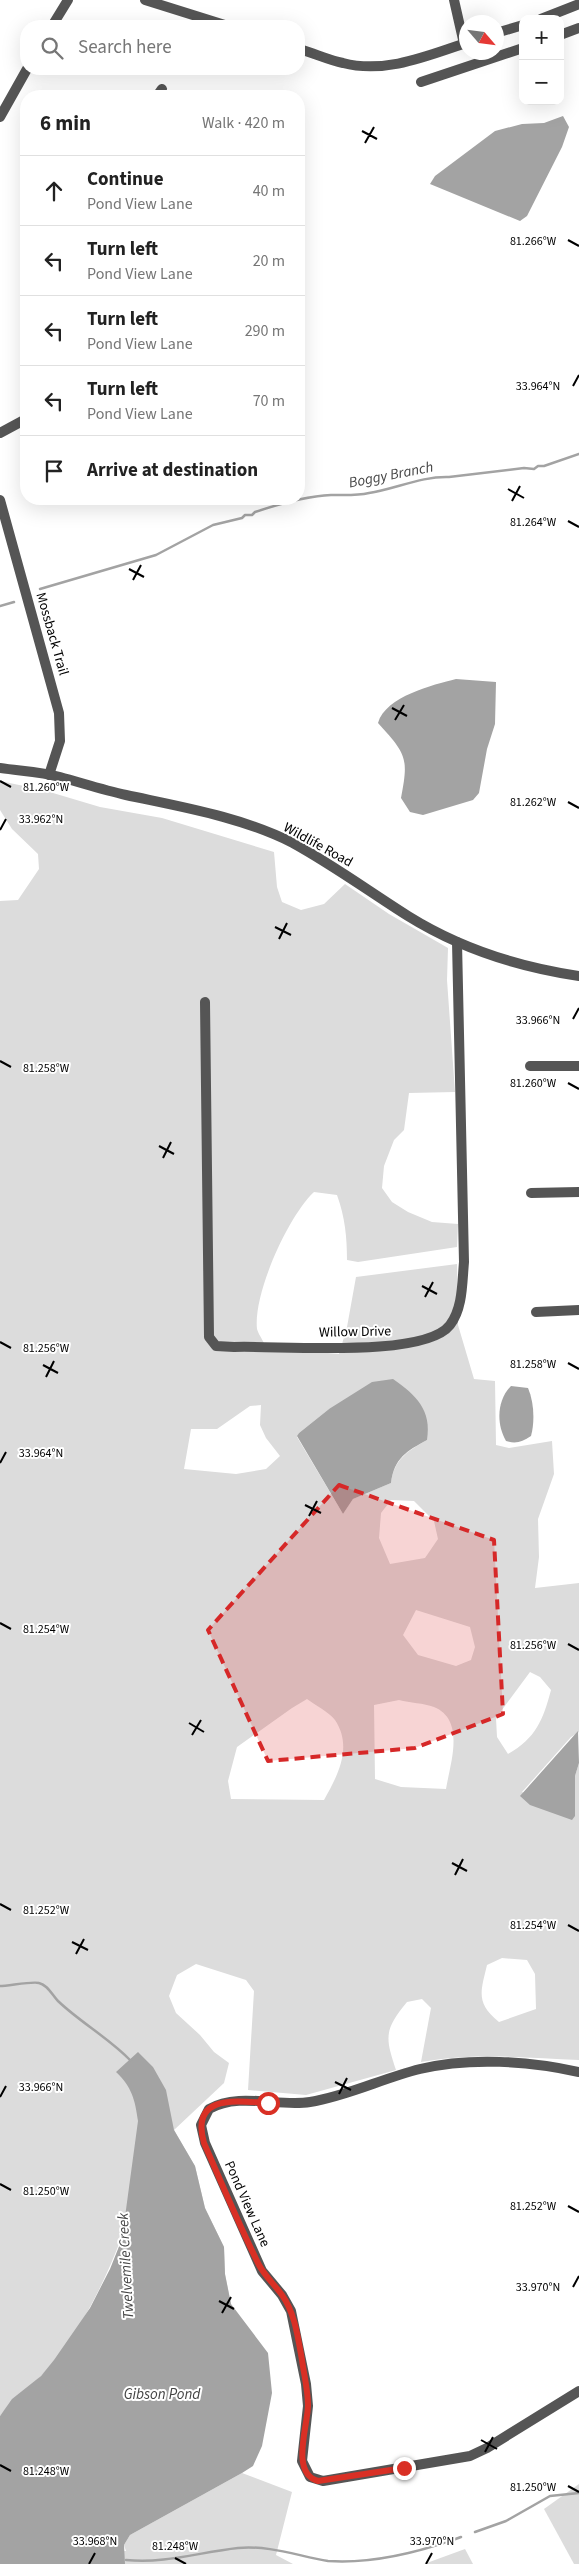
<!DOCTYPE html>
<meta charset="utf-8">
<style>
body{margin:0;font-family:"Source Sans 3",sans-serif;background:#f6f6f6;color:#222}
.controls{position:absolute;right:15px;top:15px;display:grid;overflow:hidden;border-radius:10px;box-shadow:0 5px 20px #0002}
.controls button{width:45px;height:45px;display:grid;place-items:center;padding:0;border:0;border-bottom:1px solid #e0e0e0;background:#fff;color:#222;font:25px sans-serif}
.compass{position:absolute;left:459px;top:15px;width:45px;height:45px;border-radius:50%;background:#fff;box-shadow:0 5px 20px #0002;rotate:118deg}
.stop{position:absolute;width:15px;height:15px;margin:-11px;border:4px solid #d93025;border-radius:50%;background:#fff}
.stop.end{background:#d93025;border-color:#fff;box-shadow:0 1px 5px #0008}
.list{margin:0;padding:0;list-style:none}
h2{display:flex;justify-content:space-between;align-items:center;height:65px;margin:0;padding:0 20px;font-size:21px}
h2 small{font-size:16px;font-weight:400;color:#767676}
.list li{display:grid;grid-template-columns:32px 1fr auto;gap:15px;align-items:center;box-sizing:border-box;height:70px;padding:0 20px;border-top:1px solid #e0e0e0}
.list b{display:block;font-size:19px;white-space:nowrap}
.list p{margin:0;font-size:16px;white-space:nowrap;color:#767676}
.list em{font-size:16px;font-style:normal;color:#767676}
.icon{flex:none;width:28px;height:28px;fill:none;stroke:currentColor;stroke-width:2;stroke-linecap:round;stroke-linejoin:round}
.map{position:relative;flex:none;width:579px;height:2564px;overflow:hidden}
.search{position:absolute;background:#fff;box-shadow:0 5px 20px #0002;left:20px;top:20px;width:285px;height:55px;display:flex;align-items:center;gap:12px;box-sizing:border-box;padding:0 18px;border-radius:20px;color:#767676;font-size:19px}
.panel{position:absolute;background:#fff;box-shadow:0 5px 20px #0002;left:20px;top:90px;width:285px;height:415px;border-radius:20px}
.map>svg:first-child{display:block}
.green{fill:#dcdcdc;fill-rule:evenodd}
.water{fill:#a3a3a3}
.lines{fill:none;stroke-linecap:round;stroke-linejoin:round}
.stream{stroke:#a3a3a3;stroke-width:2.5}
.minor{stroke:#555;stroke-width:10}
.route{stroke:#d93025;stroke-width:6}
.marked{fill:#d62828;fill-opacity:0.2;stroke:#d62828;stroke-width:4;stroke-dasharray:10 6;stroke-linejoin:round}
.ticks{fill:none;stroke:#000;stroke-width:2}
.labels{text-anchor:middle;dominant-baseline:central;stroke-width:4;stroke-linejoin:round;paint-order:stroke}
.street-label{font-size:14px;fill:#000;stroke:#fff}
.water-label{font-size:15px;font-style:italic;fill:#444;stroke:#fff}
.ticks-label{font-size:12px;text-anchor:middle;fill:#000;stroke:#fff;stroke-width:4;stroke-linejoin:round;paint-order:stroke}
</style>
<div class="map">
<svg width="579" height="2564" viewBox="0 0 579 2564">
<rect width="100%" height="100%" fill="#fff"/>
<g class="green">
<path d="M0 781 43 790 100 807 162 818 274 852 277 887 282 902 301 910 324 904 345 884 389 914 448 948 447 980 455 1092 409 1093 404 1130 394 1140 384 1166 382 1188 392 1202 408 1212 432 1222 458 1224 457 1247 358 1262 347 1260C347 1237 345 1217 337 1195L314 1192C289 1215 253 1293 257 1329 258 1333 262 1339 264 1343L305 1351 339 1354 347 1327 356 1277 457 1264 458 1325 474 1379 495 1381 496 1445 509 1448 552 1441 554 1474 538 1519 539 1557 535 1588 579 1583V1732L571 1737 522 1792 575 1816V1776L579 1763V2060C526 2058 474 2052 421 2062L431 2008 422 1999 407 2002C384 2030 385 2037 396 2070L306 2095 248 2090 254 1991 246 1980 196 1964 177 1975 169 1996 176 2013 200 2035 214 2052 229 2063 224 2083 174 2130 195 2166 205 2208 224 2247 225 2274 231 2304 119 2244C103 2286 73 2345 41 2376 27 2390 12 2400 0 2416V901L18 900 39 869 38 854 12 829 0 810ZM261 1405 260 1425 266 1438 280 1456 266 1469 236 1474 184 1469 191 1429H217L250 1406ZM329 1409 427 1440C408 1451 394 1459 391 1483L353 1499 343 1514 297 1437 299 1433ZM391 1500 414 1501 434 1521 438 1539 425 1558 390 1564 379 1538 381 1513ZM416 1610 470 1627 475 1647 471 1660 456 1666 418 1655 403 1635ZM530 1672 540 1677 551 1690C543 1720 536 1738 508 1754L497 1737 496 1718ZM307 1699C315 1705 329 1712 335 1720 353 1747 338 1775 324 1800L231 1799 228 1781 237 1747 292 1708ZM399 1700C410 1703 424 1703 434 1707 466 1720 450 1764 446 1789L401 1787 375 1779 374 1705ZM502 1958 527 1960 535 1974 536 2009 499 2022C475 2003 481 1991 487 1965Z"/>
<path d="M242 2473 292 2492 276 2555 293 2564H0V2549L126 2551 124 2545 130 2535Z"/>
<path d="M579 2484V2564H574L544 2509Z"/>
<path d="M465 2549 473 2564H424Z"/>
</g>
<g class="water">
<path d="M563 116 569 127 562 147 527 216 520 221 430 184 435 176 495 131 522 124 544 123Z"/>
<path d="M456 679 496 682 495 724 487 749 479 793 473 800 423 815 410 812 401 798C409 757 406 754 378 723 386 696 433 685 456 679Z"/>
<path d="M393 1379C416 1395 432 1410 427 1440 407 1451 394 1458 391 1483L353 1499 343 1514 297 1436 299 1433 329 1409 372 1382Z"/>
<path d="M511 1386 528 1388C534 1402 535 1421 531 1436 522 1442 516 1444 506 1441 496 1424 497 1400 511 1386Z"/>
<path d="M578 1731 579 1763 575 1776V1816L572 1820 530 1805 520 1796Z"/>
<path d="M138 2052 153 2067 166 2090 174 2130 195 2166 205 2208 224 2247 225 2274 231 2304 268 2353 272 2393 262 2446 253 2466 242 2473 130 2535 124 2545 125 2564H0V2416L12 2399 41 2376 54 2360 90 2308 110 2269 122 2239 138 2121C135 2100 132 2087 116 2072Z"/>
</g>
<g class="lines">
<g class="stream">
<path d="M40 589 156 555 213 525 242 518 245 515H252L255 512C279 504 306 496 331 495 344 495 356 496 369 493 395 489 422 476 449 477L524 468 534 469 538 466H544L579 454"/>
<path d="M0 606 14 602"/>
<path d="M0 1986C8 1986 33 1981 39 1983 48 1985 52 1995 58 2001 81 2023 109 2038 131 2061"/>
<path d="M475 2532 506 2521 550 2496 579 2493"/>
<path d="M126 2560C165 2564 200 2552 238 2548 269 2545 298 2556 328 2561 372 2564 420 2552 461 2537"/>
</g>
<g class="minor">
<path d="M145 0 228 26"/>
<path d="M454 0 464 44"/>
<path d="M541 19 579 4"/>
<path d="M52 26 68 0"/>
<path d="M496 33 523 25"/>
<path d="M560 35 579 28"/>
<path d="M299 49C314 53 328 60 343 63 385 74 427 56 466 43"/>
<path d="M421 82 523 48"/>
<path d="M157 96 162 89"/>
<path d="M0 117 27 69"/>
<path d="M0 433 26 419"/>
<path d="M0 500 59 713 60 741 49 775"/>
<path d="M0 768C20 771 41 772 60 777 82 783 104 790 126 795 182 807 242 817 293 843 333 865 370 892 408 916 461 949 518 967 579 976"/>
<path d="M205 1002 209 1337 216 1346 234 1347C278 1345 424 1359 450 1325 463 1308 462 1283 464 1262L457 942"/>
<path d="M530 1066H579"/>
<path d="M531 1193 579 1192"/>
<path d="M536 1312 579 1310"/>
<path d="M579 2072C529 2061 470 2057 420 2069 383 2078 348 2096 310 2102 278 2107 239 2092 209 2109L201 2125 205 2143 262 2271 282 2295 291 2311 306 2384 308 2406 302 2461 310 2477 323 2481 470 2456 487 2448 579 2391"/>
</g>
</g>
<g class="lines">
<path class="route" d="M268 2103C236 2101 190 2094 204 2143 222 2184 239 2225 259 2265 265 2276 274 2284 282 2295 295 2313 298 2338 302 2360 304 2375 308 2390 308 2405 308 2426 290 2473 318 2481L404 2468"/>
</g>
<path class="marked" d="M339 1485 494 1540 503 1714 415 1748 268 1761 208 1630Z"/>
<path class="ticks" d="M362 131 377 139M365 143 374 127M568 240 579 246M573 386 579 375M508 489 524 498M512 501 520 486M568 521 579 527M129 569 144 577M133 580 141 565M392 708 407 716M395 720 404 705M0 781 11 787M568 802 579 808M0 830 6 819M275 927 291 935M279 939 287 923M573 1019 579 1008M0 1061 11 1067M568 1083 579 1089M159 1146 174 1154M163 1158 171 1142M422 1286 437 1294M425 1297 433 1282M0 1342 11 1348M568 1363 579 1369M43 1365 58 1373M46 1377 54 1361M0 1463 6 1452M305 1505 321 1513M309 1516 317 1501M0 1623 11 1629M568 1644 579 1650M189 1723 204 1732M192 1735 201 1720M452 1863 467 1871M455 1875 463 1859M0 1904 11 1910M568 1925 579 1931M72 1942 88 1950M76 1954 84 1939M335 2082 351 2090M339 2094 347 2078M0 2097 6 2086M0 2184 11 2190M568 2206 579 2212M573 2287 579 2276M219 2301 234 2309M222 2313 231 2297M481 2440 497 2449M485 2452 493 2437M0 2465 11 2471M568 2486 579 2492M175 2558 186 2564M89 2564 95 2553M426 2564 432 2553"/>
<g class="labels">
<g class="street-label">
<text transform="translate(52 634) rotate(74)">Mossback Trail</text>
<text transform="translate(318 845) rotate(29)">Wildlife Road</text>
<text transform="translate(355 1332) rotate(-1)">Willow Drive</text>
<text transform="translate(247 2204) rotate(66)">Pond View Lane</text>
</g>
<g class="water-label">
<text transform="translate(391 475) rotate(-11)">Boggy Branch</text>
<text transform="translate(126 2266) rotate(-93)">Twelvemile Creek</text>
<text x="162" y="2394">Gibson Pond</text>
</g>
</g>
<g class="ticks-label">
<text x="533" y="245">81.266°W</text>
<text x="538" y="390">33.964°N</text>
<text x="533" y="526">81.264°W</text>
<text x="46" y="791">81.260°W</text>
<text x="533" y="806">81.262°W</text>
<text x="41" y="823">33.962°N</text>
<text x="538" y="1024">33.966°N</text>
<text x="46" y="1072">81.258°W</text>
<text x="533" y="1087">81.260°W</text>
<text x="46" y="1352">81.256°W</text>
<text x="533" y="1368">81.258°W</text>
<text x="41" y="1457">33.964°N</text>
<text x="46" y="1633">81.254°W</text>
<text x="533" y="1649">81.256°W</text>
<text x="46" y="1914">81.252°W</text>
<text x="533" y="1929">81.254°W</text>
<text x="41" y="2091">33.966°N</text>
<text x="46" y="2195">81.250°W</text>
<text x="533" y="2210">81.252°W</text>
<text x="538" y="2291">33.970°N</text>
<text x="46" y="2475">81.248°W</text>
<text x="533" y="2491">81.250°W</text>
<text x="95" y="2545">33.968°N</text>
<text x="432" y="2545">33.970°N</text>
<text x="175" y="2550">81.248°W</text>
</g>
</svg>
<div class="controls">
<button>+</button>
<button>−</button>
</div>
<svg class="compass" viewBox="-18 -18 36 36"><path d="M0-13l5 13h-10z" fill="#e53935"/><path d="M0 13l5-13h-10z" fill="#767676"/></svg>
<div class="stop" style="left:268px;top:2103px"></div>
<div class="stop end" style="left:404px;top:2468px"></div>
<div class="search"><svg class="icon" aria-label="search" viewBox="0 0 24 24"><circle cx="10" cy="10" r="6"/><path d="M15 15l6 6"/></svg>Search here</div>
<section class="panel">
<h2>6 min<small>Walk · 420 m</small></h2>
<ul class="list">
<li><svg class="icon" aria-label="ahead" viewBox="0 0 24 24"><path d="M12 20V5M6 11l6-6 6 6"/></svg><div><b>Continue</b><p>Pond View Lane</p></div><em>40 m</em></li>
<li><svg class="icon" aria-label="left" viewBox="0 0 24 24"><path d="M17 20v-9H6M10 6l-5 5 5 5"/></svg><div><b>Turn left</b><p>Pond View Lane</p></div><em>20 m</em></li>
<li><svg class="icon" aria-label="left" viewBox="0 0 24 24"><path d="M17 20v-9H6M10 6l-5 5 5 5"/></svg><div><b>Turn left</b><p>Pond View Lane</p></div><em>290 m</em></li>
<li><svg class="icon" aria-label="left" viewBox="0 0 24 24"><path d="M17 20v-9H6M10 6l-5 5 5 5"/></svg><div><b>Turn left</b><p>Pond View Lane</p></div><em>70 m</em></li>
<li><svg class="icon" aria-label="arrive" viewBox="0 0 24 24"><path d="M6 21V4h12l-3 4 3 4H6"/></svg><div><b>Arrive at destination</b></div></li>
</ul>
</section>
</div>
